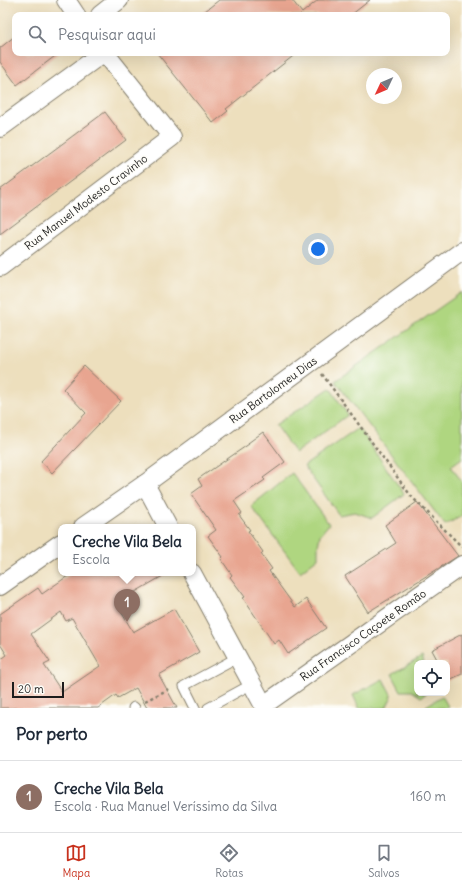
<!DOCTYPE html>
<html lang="pt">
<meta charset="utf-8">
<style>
body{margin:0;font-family:Delius,sans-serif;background:#f6f6f7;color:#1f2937}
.controls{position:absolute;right:12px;bottom:12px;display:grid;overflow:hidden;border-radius:8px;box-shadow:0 4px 16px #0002}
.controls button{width:36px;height:36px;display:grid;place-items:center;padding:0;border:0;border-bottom:1px solid #e0e1e3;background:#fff;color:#1f2937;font:20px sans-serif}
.compass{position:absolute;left:366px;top:68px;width:36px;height:36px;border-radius:50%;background:#fff;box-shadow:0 4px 16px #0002;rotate:226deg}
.scale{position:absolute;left:12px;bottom:10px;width:52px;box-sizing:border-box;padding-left:4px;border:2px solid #1c1c1c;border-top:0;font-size:11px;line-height:14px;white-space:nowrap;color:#1c1c1c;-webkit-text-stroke:3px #fdfcf7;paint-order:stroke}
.you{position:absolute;left:318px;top:249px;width:14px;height:14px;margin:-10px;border:3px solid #fff;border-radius:50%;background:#1a73e8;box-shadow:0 0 0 6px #1a73e833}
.badge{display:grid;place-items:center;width:26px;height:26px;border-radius:50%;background:#c8321e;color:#fff;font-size:13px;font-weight:700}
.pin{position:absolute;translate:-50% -33px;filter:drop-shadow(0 1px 2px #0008)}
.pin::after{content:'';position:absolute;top:21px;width:14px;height:12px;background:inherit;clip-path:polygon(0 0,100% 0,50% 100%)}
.popup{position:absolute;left:58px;top:524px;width:138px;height:52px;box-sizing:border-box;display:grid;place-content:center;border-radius:8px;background:#fff;filter:drop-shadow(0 1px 3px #0005);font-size:13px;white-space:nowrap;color:#747a83}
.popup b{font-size:15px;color:#1f2937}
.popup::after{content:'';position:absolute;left:50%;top:100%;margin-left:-8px;border:8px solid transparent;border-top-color:#fff}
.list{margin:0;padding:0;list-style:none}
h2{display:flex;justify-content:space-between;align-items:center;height:52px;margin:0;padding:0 16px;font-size:17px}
h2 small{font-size:13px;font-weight:400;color:#747a83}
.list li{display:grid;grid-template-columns:26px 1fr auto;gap:12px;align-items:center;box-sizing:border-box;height:72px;padding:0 16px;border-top:1px solid #e0e1e3}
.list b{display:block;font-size:15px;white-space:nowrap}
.list p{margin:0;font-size:13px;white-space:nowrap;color:#747a83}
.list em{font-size:13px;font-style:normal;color:#747a83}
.icon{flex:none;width:22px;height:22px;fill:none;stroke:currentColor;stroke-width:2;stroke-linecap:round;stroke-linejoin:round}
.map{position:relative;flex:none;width:462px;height:708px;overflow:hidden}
.search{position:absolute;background:#fff;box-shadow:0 4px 16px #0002;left:12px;right:12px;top:12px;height:44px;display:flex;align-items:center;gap:10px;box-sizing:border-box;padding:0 14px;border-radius:8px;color:#747a83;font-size:15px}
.sheet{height:124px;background:#fff}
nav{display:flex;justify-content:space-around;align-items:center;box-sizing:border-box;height:56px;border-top:1px solid #e0e1e3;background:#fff;font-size:11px;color:#747a83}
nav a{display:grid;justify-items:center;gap:2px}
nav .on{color:#c8321e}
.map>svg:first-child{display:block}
.green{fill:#afd680;stroke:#66794e}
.building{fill:#e8a590;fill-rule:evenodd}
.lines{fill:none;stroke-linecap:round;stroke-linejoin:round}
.lane-casing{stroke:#847e6c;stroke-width:11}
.street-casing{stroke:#847e6c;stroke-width:20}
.path{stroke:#847e6c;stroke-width:2.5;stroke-dasharray:3 3;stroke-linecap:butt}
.lane{stroke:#fff;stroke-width:9}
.street{stroke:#fff;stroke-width:18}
.labels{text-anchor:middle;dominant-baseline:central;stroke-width:3;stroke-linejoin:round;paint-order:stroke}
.street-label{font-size:11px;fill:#1c1c1c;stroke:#fdfcf7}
</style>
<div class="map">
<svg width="462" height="708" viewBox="0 0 462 708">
<rect width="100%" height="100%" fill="#fdfcf7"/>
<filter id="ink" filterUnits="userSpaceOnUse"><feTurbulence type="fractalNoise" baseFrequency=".025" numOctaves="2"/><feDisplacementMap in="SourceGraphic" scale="8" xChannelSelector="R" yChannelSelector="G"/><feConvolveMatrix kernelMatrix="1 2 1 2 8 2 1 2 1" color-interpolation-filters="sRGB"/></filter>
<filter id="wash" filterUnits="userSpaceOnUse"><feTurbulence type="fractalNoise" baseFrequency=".012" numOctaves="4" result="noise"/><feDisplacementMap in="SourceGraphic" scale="16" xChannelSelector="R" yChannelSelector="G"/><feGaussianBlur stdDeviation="0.9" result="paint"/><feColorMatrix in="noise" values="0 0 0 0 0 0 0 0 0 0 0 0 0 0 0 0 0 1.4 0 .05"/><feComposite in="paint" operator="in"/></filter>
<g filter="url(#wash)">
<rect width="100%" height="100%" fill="#eddfbd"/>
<g class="green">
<path d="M462 292V458L451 466 462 482V516L445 525 335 381Z"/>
<path d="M330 388 348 415 295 453 275 425Z"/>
<path d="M359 428 404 494 372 518 355 512 339 515 304 466Z"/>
<path d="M292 473 329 524 320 535 318 546V558L300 572 251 506Z"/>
<path d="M422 657 424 663H417V693H427L421 697 412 691H401L392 674Z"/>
<path d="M383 679 392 696 386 708H359L353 695Z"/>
<path d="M442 696 449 708H426V706Z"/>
</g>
<g id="blocks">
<g class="building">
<path d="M219 0H292L302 13 318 0H370L351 15H200Z"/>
<path d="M15 36V53H59L17 85 0 62V48Z"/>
<path d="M157 53H297L226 109 228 111 213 123Z"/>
<path d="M105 112 126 140 0 234V190Z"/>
<path d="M84 366 121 401 52 473 41 461 86 413 63 389Z"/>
<path d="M263 432 285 462 263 478 265 480 234 501 242 513 239 515 250 530 248 531 263 552 261 554 272 569 269 571 295 607 306 599 326 628 288 654 279 640 274 644 243 598 245 597 230 577 232 575 221 559 223 557 208 536 216 530 191 494 202 486 198 479 249 444 248 443Z"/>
<path d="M417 502 458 556 436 570 368 612 345 576 396 543 385 525Z"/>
<path d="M72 573H168L116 603 133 632 174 609 199 652 159 675 177 708H147L136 688 118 698 116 695 98 708H0V660L7 655 0 644V614L38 588 42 594ZM61 612 66 621 72 618 100 666 62 692 44 665 50 662 31 634Z"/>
<path d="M462 634V674L447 681V663H439L432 650Z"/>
</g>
</g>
</g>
<g filter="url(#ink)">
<use href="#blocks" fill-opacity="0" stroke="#847e6c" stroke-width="1"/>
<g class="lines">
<g class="lane-casing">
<g id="lane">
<path d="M133 708 134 707 135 708"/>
<path d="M195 708 184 686 238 657"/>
<path d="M208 708 252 684"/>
</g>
</g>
<g class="street-casing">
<g id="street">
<path d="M66 0 76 15"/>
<path d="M100 15 119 0"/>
<path d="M0 128 103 53"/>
<path d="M0 267 172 137 105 53"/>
<path d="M145 484 168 527"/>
<path d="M83 527 145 484 462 251"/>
<path d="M192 573 265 708"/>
<path d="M0 586 61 543"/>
<path d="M264 705 462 565"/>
</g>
</g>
<g class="path">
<path d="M322 374 411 496 462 547"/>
<path d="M145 701 171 688"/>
</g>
<use href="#lane" class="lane"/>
<use href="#street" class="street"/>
</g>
</g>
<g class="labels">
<g class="street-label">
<text transform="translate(86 202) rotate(-37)">Rua Manuel Modesto Cravinho</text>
<text transform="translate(273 390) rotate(-36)">Rua Bartolomeu Dias</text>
<text transform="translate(363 635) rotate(-35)">Rua Francisco Caçoete Romão</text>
</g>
</g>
</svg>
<div class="controls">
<button><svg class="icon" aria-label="locate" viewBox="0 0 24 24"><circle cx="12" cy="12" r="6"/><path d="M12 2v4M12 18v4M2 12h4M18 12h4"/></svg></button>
</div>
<svg class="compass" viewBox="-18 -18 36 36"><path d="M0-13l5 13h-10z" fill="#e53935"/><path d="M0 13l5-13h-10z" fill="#747a83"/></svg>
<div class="scale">20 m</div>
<div class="you"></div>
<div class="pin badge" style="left:127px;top:622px;background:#8d6e63">1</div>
<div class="popup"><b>Creche Vila Bela</b>Escola</div>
<div class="search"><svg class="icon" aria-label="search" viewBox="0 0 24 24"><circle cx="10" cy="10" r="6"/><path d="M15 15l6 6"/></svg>Pesquisar aqui</div>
</div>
<section class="sheet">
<h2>Por perto<small></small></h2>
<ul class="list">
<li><span class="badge" style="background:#8d6e63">1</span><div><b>Creche Vila Bela</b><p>Escola · Rua Manuel Veríssimo da Silva</p></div><em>160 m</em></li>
</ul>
</section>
<nav>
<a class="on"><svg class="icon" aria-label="map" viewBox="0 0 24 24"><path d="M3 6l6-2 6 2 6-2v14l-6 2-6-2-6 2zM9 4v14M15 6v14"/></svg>Mapa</a>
<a><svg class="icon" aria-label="directions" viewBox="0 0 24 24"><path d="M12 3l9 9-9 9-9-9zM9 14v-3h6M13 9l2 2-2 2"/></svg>Rotas</a>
<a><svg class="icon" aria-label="saved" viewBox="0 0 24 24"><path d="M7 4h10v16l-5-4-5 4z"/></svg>Salvos</a>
</nav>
